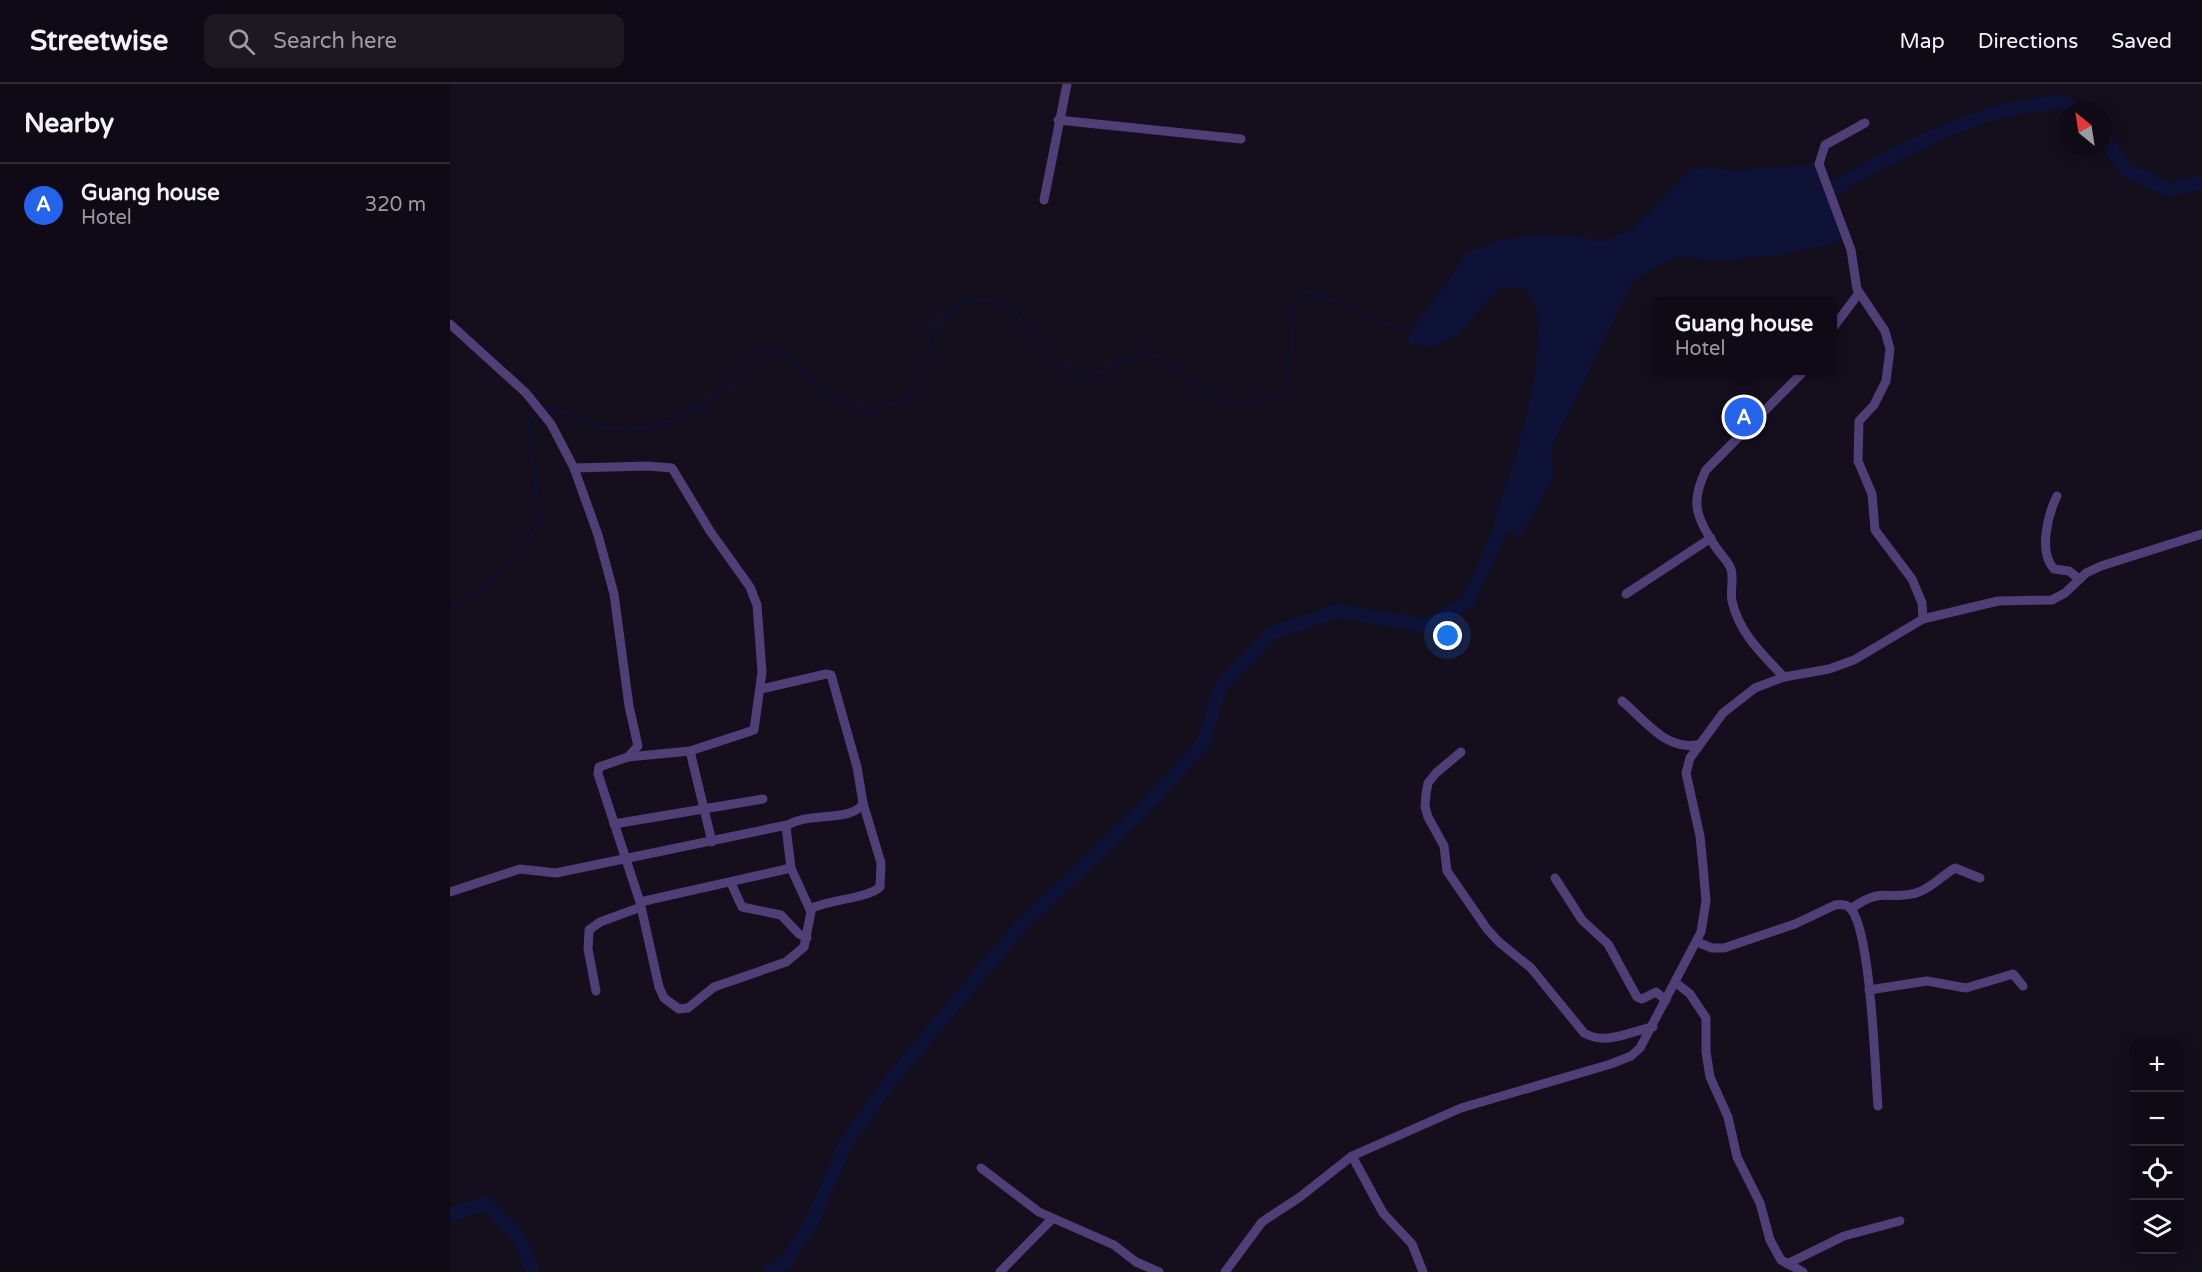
<!DOCTYPE html>
<meta charset="utf-8">
<style>
body{margin:0;font-family:"Varela Round",sans-serif;background:#1e1823;color:#f1f3f6}
.controls{position:absolute;right:18px;bottom:18px;display:grid;overflow:hidden;border-radius:12px;box-shadow:0 3px 15px #0003}
.controls button{width:54px;height:54px;display:grid;place-items:center;padding:0;border:0;border-bottom:2px solid #302b35;background:#100a16;color:#f1f3f6;font:30px sans-serif}
.compass{position:absolute;left:1608px;top:18px;width:54px;height:54px;border-radius:50%;background:#100a16;box-shadow:0 3px 15px #0003;rotate:330deg}
.you{position:absolute;left:998px;top:552px;width:21px;height:21px;margin:-15px;border:4px solid #fff;border-radius:50%;background:#1a73e8;box-shadow:0 0 0 9px #1a73e833}
.badge{display:grid;place-items:center;width:39px;height:39px;border-radius:50%;background:#2563eb;color:#fff;font-size:20px;font-weight:700}
.pin{position:absolute;translate:-50% -50%;border:3px solid #fff;box-shadow:0 2px 6px #0006}
.popup{position:absolute;left:1201px;top:213px;width:186px;height:78px;box-sizing:border-box;display:grid;place-content:center;border-radius:12px;background:#100a16;filter:drop-shadow(0 2px 4px #0005);font-size:20px;white-space:nowrap;color:#9c9aa1}
.popup b{font-size:22px;color:#f1f3f6}
.popup::after{content:'';position:absolute;left:50%;top:100%;margin-left:-12px;border:12px solid transparent;border-top-color:#100a16}
.list{margin:0;padding:0;list-style:none}
h2{display:flex;justify-content:space-between;align-items:center;height:78px;margin:0;padding:0 24px;font-size:26px}
h2 small{font-size:20px;font-weight:400;color:#9c9aa1}
.list li{display:grid;grid-template-columns:39px 1fr auto;gap:18px;align-items:center;box-sizing:border-box;height:84px;padding:0 24px;border-top:2px solid #302b35}
.list b{display:block;font-size:22px;white-space:nowrap}
.list p{margin:0;font-size:20px;white-space:nowrap;color:#9c9aa1}
.list em{font-size:20px;font-style:normal;color:#9c9aa1}
.icon{flex:none;width:33px;height:33px;fill:none;stroke:currentColor;stroke-width:2;stroke-linecap:round;stroke-linejoin:round}
.map{position:relative;flex:none;width:1752px;height:1188px;overflow:hidden}
header{display:flex;align-items:center;gap:36px;box-sizing:border-box;height:84px;padding:0 30px;background:#100a16;border-bottom:2px solid #302b35}
header strong{font-size:28px}
nav{display:flex;gap:33px;margin-inline-start:auto;font-size:21px}
.search{width:420px;height:54px;background:#1e1823;display:flex;align-items:center;gap:15px;box-sizing:border-box;padding:0 21px;border-radius:12px;color:#9c9aa1;font-size:22px}
main{display:flex}
aside{flex:1;background:#100a16}
.map>svg:first-child{display:block}
.water{fill:#0e1237}
.lines{fill:none;stroke-linecap:round;stroke-linejoin:round}
.stream{stroke:#0e1237;stroke-width:2}
.river{stroke:#0e1237;stroke-width:14}
.minor{stroke:#503e77;stroke-width:9}
</style>
<header>
<strong>Streetwise</strong>
<div class="search"><svg class="icon" aria-label="search" viewBox="0 0 24 24"><circle cx="10" cy="10" r="6"/><path d="M15 15l6 6"/></svg>Search here</div>
<nav><a>Map</a><a>Directions</a><a>Saved</a></nav>
</header>
<main>
<aside>
<h2>Nearby<small></small></h2>
<ul class="list">
<li><span class="badge">A</span><div><b>Guang house</b><p>Hotel</p></div><em>320 m</em></li>
</ul>
</aside>
<div class="map">
<svg width="1752" height="1188" viewBox="0 0 1752 1188">
<rect width="100%" height="100%" fill="#150e1d"/>
<path class="water" d="M1369 80 1395 153 1381 160 1330 171 1272 176 1224 173 1182 198 1101 365 1104 392 1070 454 1042 438C1062 390 1094 283 1088 233 1087 222 1080 212 1073 204L1050 203 1007 252 980 263 957 259 970 231 990 209 1016 169 1049 156 1085 151 1125 152 1151 158 1183 145 1242 84 1289 86Z"/>
<g class="lines">
<g class="stream">
<path d="M94 326 102 323C120 329 140 342 159 344 221 353 280 308 317 262L347 280 371 306 419 329 456 315 474 289 480 270 478 246 514 218 541 216 566 229 602 274 635 295 696 267 713 275 740 298 784 323 827 312C843 282 843 259 840 226L854 207 896 220 933 240 965 246"/>
<path d="M0 526 36 503 73 467 90 435 78 336 89 329"/>
</g>
<g class="river">
<path d="M1653 52 1676 86 1720 106 1752 98"/>
<path d="M1368 116C1414 83 1505 38 1560 25 1577 22 1594 20 1611 17L1626 27"/>
<path d="M0 1131 36 1119 71 1156 83 1188"/>
<path d="M320 1188 335 1179 362 1138 395 1061 441 996 568 845 693 725 754 659 770 603 822 549 888 527 976 542 1018 518 1058 429"/>
</g>
<g class="minor">
<path d="M608 36 791 55"/>
<path d="M1415 39 1375 61 1369 80 1401 166 1407 205 1435 247 1440 265 1436 297 1424 321 1409 337 1408 377 1422 410 1425 446 1462 495 1472 519 1473 535"/>
<path d="M594 116 617 0"/>
<path d="M0 240 76 309 101 340 124 384 148 451 164 510 179 622 188 662 178 673 149 683 148 690 190 818 209 903 214 914 229 925 238 924 264 903 336 878 354 863 361 828 341 784 336 743C352 727 404 739 413 719L407 683 381 591 376 590 311 605"/>
<path d="M1382 245 1409 209"/>
<path d="M124 384 198 382 222 384 260 447 300 503 307 521 312 588 304 646 240 667 178 673"/>
<path d="M1607 412C1598 430 1588 468 1604 485L1619 487 1629 495"/>
<path d="M1176 510 1261 454"/>
<path d="M1334 593C1313 571 1289 549 1282 517 1280 507 1284 495 1281 485 1278 477 1270 470 1265 462 1246 433 1240 418 1256 386L1355 286"/>
<path d="M1172 617C1195 636 1217 669 1250 660"/>
<path d="M240 667 262 758"/>
<path d="M1011 668 986 689 978 699 976 710 975 723 978 733 994 762 997 787 1037 845 1049 858 1081 884 1134 949C1156 962 1180 947 1203 943"/>
<path d="M164 740 313 715"/>
<path d="M1105 794 1132 836 1158 860 1187 913 1192 915 1206 908 1216 916"/>
<path d="M281 799 292 823 331 831 349 850 357 854"/>
<path d="M0 808 70 785 106 789 337 741"/>
<path d="M190 818 341 784"/>
<path d="M360 825C381 815 416 815 430 803L431 779 413 719"/>
<path d="M1401 825C1432 801 1440 818 1469 808 1482 803 1493 791 1505 784L1530 794"/>
<path d="M1247 858 1262 864H1274L1345 840 1385 821C1391 820 1397 820 1401 825 1421 849 1425 986 1428 1022"/>
<path d="M1225 898 1240 910 1256 934V968L1260 993 1278 1033 1287 1073 1310 1119 1320 1156 1331 1176 1353 1188"/>
<path d="M1419 906 1477 897 1516 904 1563 890 1573 902"/>
<path d="M146 907 138 865 139 846 150 838 191 823"/>
<path d="M902 1072 933 1129 962 1160 973 1188"/>
<path d="M531 1084 589 1128 664 1161 686 1178 709 1188"/>
<path d="M1337 1180 1394 1152 1450 1137"/>
<path d="M550 1188 602 1135"/>
<path d="M775 1188 812 1138 850 1113 902 1072 1011 1024 1161 980 1181 972 1190 964 1251 848 1256 817 1253 782 1250 752 1236 689 1240 674 1273 629 1305 604 1334 593 1379 585 1404 576 1473 535 1548 517 1602 516 1615 509 1636 489 1651 482 1752 450"/>
</g>
</g>
</svg>
<div class="controls">
<button>+</button>
<button>−</button>
<button><svg class="icon" aria-label="locate" viewBox="0 0 24 24"><circle cx="12" cy="12" r="6"/><path d="M12 2v4M12 18v4M2 12h4M18 12h4"/></svg></button>
<button><svg class="icon" aria-label="layers" viewBox="0 0 24 24"><path d="M12 4l9 5-9 5-9-5zM3 14l9 5 9-5"/></svg></button>
</div>
<svg class="compass" viewBox="-18 -18 36 36"><path d="M0-13l5 13h-10z" fill="#e53935"/><path d="M0 13l5-13h-10z" fill="#9c9aa1"/></svg>
<div class="you"></div>
<div class="pin badge" style="left:1294px;top:333px">A</div>
<div class="popup"><b>Guang house</b>Hotel</div>
</div>
</main>
